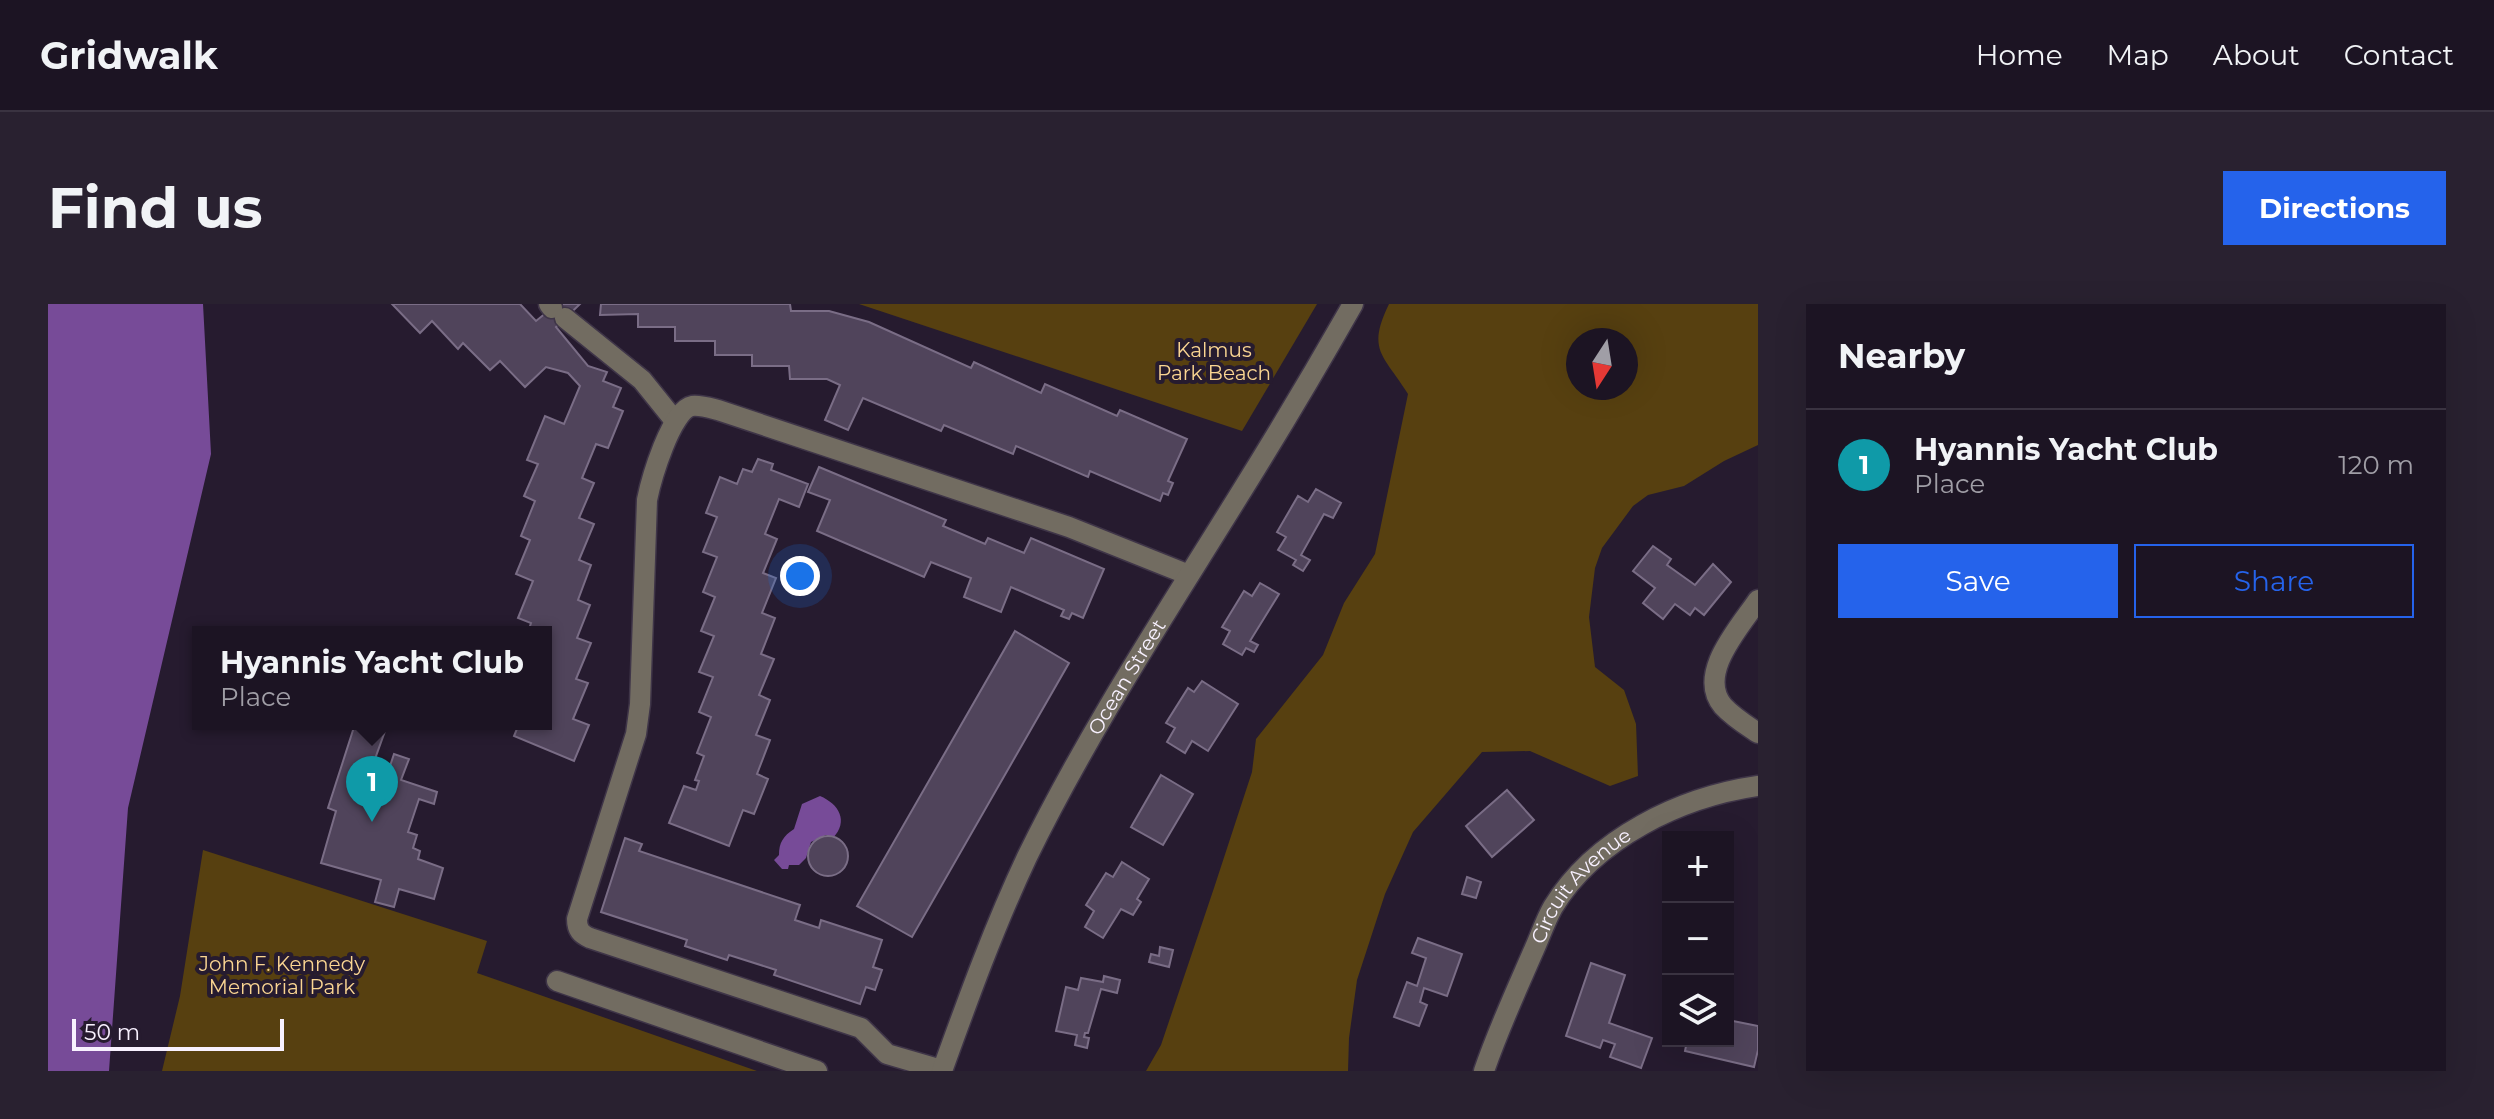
<!DOCTYPE html>
<meta charset="utf-8">
<style>
body{margin:0;font-family:Montserrat,sans-serif;background:#292130;color:#f1f3f6}
.controls{position:absolute;right:24px;bottom:24px;display:grid;overflow:hidden;border-radius:0px;box-shadow:0 8px 32px #0002}
.controls button{width:72px;height:72px;display:grid;place-items:center;padding:0;border:0;border-bottom:2px solid #3a3341;background:#1c1423;color:#f1f3f6;font:40px sans-serif}
.compass{position:absolute;left:1518px;top:24px;width:72px;height:72px;border-radius:50%;background:#1c1423;box-shadow:0 8px 32px #0002;rotate:192deg}
.scale{position:absolute;left:24px;bottom:20px;width:212px;box-sizing:border-box;padding-left:8px;border:4px solid #f8f1ff;border-top:0;font-size:22px;line-height:28px;white-space:nowrap;color:#f8f1ff;-webkit-text-stroke:6px #261b2f;paint-order:stroke}
.you{position:absolute;left:752px;top:272px;width:28px;height:28px;margin:-20px;border:6px solid #fff;border-radius:50%;background:#1a73e8;box-shadow:0 0 0 12px #1a73e833}
.badge{display:grid;place-items:center;width:52px;height:52px;border-radius:50%;background:#2563eb;color:#fff;font-size:26px;font-weight:700}
.pin{position:absolute;translate:-50% -66px;filter:drop-shadow(0 2px 4px #0008)}
.pin::after{content:'';position:absolute;top:42px;width:28px;height:24px;background:inherit;clip-path:polygon(0 0,100% 0,50% 100%)}
.popup{position:absolute;left:144px;top:322px;width:360px;height:104px;box-sizing:border-box;display:grid;place-content:center;border-radius:0px;background:#1c1423;filter:drop-shadow(0 2px 6px #0005);font-size:26px;white-space:nowrap;color:#a09ea6}
.popup b{font-size:30px;color:#f1f3f6}
.popup::after{content:'';position:absolute;left:50%;top:100%;margin-left:-16px;border:16px solid transparent;border-top-color:#1c1423}
.list{margin:0;padding:0;list-style:none}
h2{display:flex;justify-content:space-between;align-items:center;height:104px;margin:0;padding:0 32px;font-size:34px}
h2 small{font-size:26px;font-weight:400;color:#a09ea6}
.list li{display:grid;grid-template-columns:52px 1fr auto;gap:24px;align-items:center;box-sizing:border-box;height:112px;padding:0 32px;border-top:2px solid #3a3341}
.list b{display:block;font-size:30px;white-space:nowrap}
.list p{margin:0;font-size:26px;white-space:nowrap;color:#a09ea6}
.list em{font-size:26px;font-style:normal;color:#a09ea6}
.actions{display:flex;gap:16px;padding:24px 32px}
.actions a{flex:1;padding:18px 0;border:2px solid #2563eb;border-radius:0px;text-align:center;font-size:28px;color:#2563eb}
.actions .main{background:#2563eb;color:#fff}
.icon{flex:none;width:44px;height:44px;fill:none;stroke:currentColor;stroke-width:2;stroke-linecap:round;stroke-linejoin:round}
.map{position:relative;flex:none;width:1710px;height:767px;overflow:hidden;border-radius:0px}
header{display:flex;align-items:center;gap:48px;box-sizing:border-box;height:112px;padding:0 40px;background:#1c1423;border-bottom:2px solid #3a3341}
header strong{font-size:38px}
nav{display:flex;gap:44px;margin-inline-start:auto;font-size:28px}
.intro{display:flex;align-items:center;justify-content:space-between;box-sizing:border-box;height:192px;padding:0 48px}
h1{margin:0;font-size:56px}
.button{padding:20px 36px;border-radius:0px;background:#2563eb;color:#fff;font-size:28px;font-weight:700}
main{display:flex;gap:48px;padding:0 48px}
aside{flex:1;background:#1c1423;border-radius:0px;box-shadow:0 8px 32px #0002}
.map>svg:first-child{display:block}
.green{fill:#574010;fill-rule:evenodd}
.water{fill:#774b98}
.building{fill:#50445b;stroke:#7a6d86;stroke-width:2}
.lines{fill:none;stroke-linecap:round;stroke-linejoin:round}
.minor-casing{stroke:#3f3548;stroke-width:23}
.minor{stroke:#726c61;stroke-width:20}
.labels{text-anchor:middle;dominant-baseline:central;stroke-width:8;stroke-linejoin:round;paint-order:stroke}
.park-label{font-size:20px;fill:#fad592;stroke:#261b2f}
.street-label{font-size:20px;fill:#f8f1ff;stroke:#261b2f}
</style>
<header>
<strong>Gridwalk</strong>
<nav><a>Home</a><a>Map</a><a>About</a><a>Contact</a></nav>
</header>
<div class="intro"><h1>Find us</h1><a class="button">Directions</a></div>
<main>
<div class="map">
<svg width="1710" height="767" viewBox="0 0 1710 767">
<rect width="100%" height="100%" fill="#261b2f"/>
<g class="green">
<path d="M811 0H1269L1194 127Z"/>
<path d="M1341 0H1710V141L1676 157 1636 182 1600 191 1585 202 1554 244 1547 264 1541 313 1547 363 1576 386 1588 420 1590 472 1562 482 1482 447 1434 448 1365 528 1337 590 1309 676 1301 734 1300 767H1098L1113 741 1166 584 1204 468 1208 435 1275 351 1296 299 1327 250 1360 90C1336 51 1318 47 1341 0ZM1578 36V84H1530V36Z"/>
<path d="M155 546 439 637 429 669 709 767H114L132 692Z"/>
</g>
<g class="water">
<path d="M0 0H155L163 150 80 504 61 767H0Z"/>
<path d="M772 492C791 500 801 517 785 534L778 531 763 538 758 554 751 561H741L740 565H734L726 556 731 551C731 539 735 532 746 525L754 500Z"/>
</g>
<g class="building">
<path d="M344 0H472L488 17 509 0H532L508 23 540 62 559 68 555 77 573 84 565 103 575 107 560 144 548 140 534 174 546 179 531 214 546 220 531 256 543 261 530 296 542 301 529 334 543 339 528 375 540 379 525 415 541 421 526 457 466 432 471 420H498V328H480L483 319 470 314 485 277 468 270 482 236 473 232 487 197 476 192 490 160 479 156 497 112 516 120 532 82 520 69 498 63 477 83 452 57 442 66 415 39 410 45 384 17 372 29Z"/>
<path d="M553 0H742L743 7H781L821 18 923 64 926 58 993 89 997 80 1069 112 1072 106 1139 135 1120 177 1125 179 1120 191 1115 189 1112 197 1042 167 1040 173 968 142 965 150 896 121 893 127 815 94 800 126 777 116 792 81 779 75H742L741 62H704V51H667V37H627V23H590V10L552 11Z"/>
<path d="M710 155 725 160 723 166 760 180 751 203 731 195 717 230 729 235 715 269 728 274 714 309 727 314 713 350 726 355 711 391 722 396 708 431 722 436 709 470 720 475 706 510 695 506 681 542 621 519 636 482 648 486 651 477 647 476 656 452 649 449 663 413 651 408 665 373 651 368 666 332 653 327 667 293 655 288 669 253 655 248 669 213 658 209 672 173 689 180 695 165 704 168Z"/>
<path d="M771 163 898 216 895 222 937 240 940 234 976 249 983 234 1056 265 1035 314 1024 309 1021 315 1013 312 1016 306 963 283 953 308 916 293 923 274 883 258 876 273 769 227 782 196 760 188Z"/>
<path d="M1268 185 1293 199 1285 214 1276 210 1253 251 1262 256 1255 267 1245 261 1248 256 1230 246 1238 233 1229 228 1250 192 1260 198Z"/>
<path d="M1605 242 1623 255 1619 261 1647 281 1665 260 1683 278 1656 311 1647 304 1642 311 1627 300 1615 315 1595 299 1607 284 1585 267Z"/>
<path d="M1212 279 1231 290 1202 337 1210 341 1206 348 1198 344 1194 351 1175 340 1182 327 1174 323 1196 287 1204 292Z"/>
<path d="M967 327 1021 359 864 633 809 602Z"/>
<path d="M1154 377 1190 400 1160 447 1144 437 1137 449 1119 438 1127 424 1118 419 1140 384 1146 388Z"/>
<path d="M307 420H317L337 427 327 455 332 457 324 479 335 483 346 450 361 455 353 476 389 488 386 500 371 495 360 528 369 531 365 544 372 547 370 555 395 564 386 595 351 585 346 603 327 598 333 576 273 559 288 507 280 504Z"/>
<path d="M1113 471 1145 490 1115 541 1083 523Z"/>
<path d="M1459 486 1486 516 1444 553 1418 522Z"/>
<circle cx="780" cy="552" r="20"/>
<path d="M577 534 594 540 591 547 752 601 747 616 771 624 773 616 834 636 825 663 834 666 827 686 818 683 812 700 726 671 728 666 681 651 679 656 637 642 639 636 553 608Z"/>
<path d="M1074 558 1101 575 1089 595 1093 598 1085 611 1073 605 1055 634 1037 623 1046 607 1038 601 1058 569 1065 573Z"/>
<path d="M1419 573 1433 578 1428 594 1414 590Z"/>
<path d="M1370 634 1414 650 1399 692 1376 684 1372 698 1379 701 1371 722 1346 713 1359 678 1369 682 1378 654 1364 649Z"/>
<path d="M1112 643 1125 646 1121 663 1101 658 1103 650 1111 652Z"/>
<path d="M1543 659 1577 671 1561 719 1604 734 1593 764 1562 753 1567 740 1555 736 1552 744 1518 732Z"/>
<path d="M1056 672 1072 676 1069 689 1053 685 1040 729H1037L1036 733 1041 734 1039 744 1027 741 1029 731 1008 727 1018 683 1030 686 1033 674 1055 678Z"/>
<path d="M1680 716 1710 722V746L1706 763 1637 747 1639 737H1680Z"/>
</g>
<g class="lines">
<g class="minor-casing">
<g id="minor">
<path d="M501 0 504 4"/>
<path d="M517 14 594 76 627 117"/>
<path d="M1710 296C1692 323 1648 370 1675 402 1685 413 1698 421 1710 429"/>
<path d="M509 677 769 767"/>
<path d="M894 766 839 750 813 724 542 634C533 630 529 626 529 615L588 430 592 400 599 196C603 176 623 106 644 102 652 101 662 104 670 106L1021 223 1141 271"/>
<path id="s1" d="M894 767C920 695 946 623 979 553 1040 428 1117 311 1190 193 1230 129 1268 65 1305 0"/>
<path id="s2" d="M1436 767C1450 726 1468 687 1485 648 1492 633 1497 617 1505 603 1547 534 1633 493 1710 482"/>
</g>
</g>
<use href="#minor" class="minor"/>
</g>
<g class="labels">
<g class="park-label">
<text x="1166" y="46">Kalmus<tspan x="1166" dy="23">Park Beach</tspan></text>
<text x="234" y="660">John F. Kennedy<tspan x="234" dy="23">Memorial Park</tspan></text>
</g>
<g class="street-label">
<text stroke="none"><textPath href="#s1" startOffset="436">Ocean Street</textPath></text>
<text stroke="none"><textPath href="#s2" startOffset="212">Circuit Avenue</textPath></text>
</g>
</g>
</svg>
<div class="controls">
<button>+</button>
<button>−</button>
<button><svg class="icon" aria-label="layers" viewBox="0 0 24 24"><path d="M12 4l9 5-9 5-9-5zM3 14l9 5 9-5"/></svg></button>
</div>
<svg class="compass" viewBox="-18 -18 36 36"><path d="M0-13l5 13h-10z" fill="#e53935"/><path d="M0 13l5-13h-10z" fill="#a09ea6"/></svg>
<div class="scale">50 m</div>
<div class="you"></div>
<div class="pin badge" style="left:324px;top:518px;background:#0f9aa8">1</div>
<div class="popup"><b>Hyannis Yacht Club</b>Place</div>
</div>
<aside>
<h2>Nearby<small></small></h2>
<ul class="list">
<li><span class="badge" style="background:#0f9aa8">1</span><div><b>Hyannis Yacht Club</b><p>Place</p></div><em>120 m</em></li>
</ul>
<div class="actions"><a class="main">Save</a><a>Share</a></div>
</aside>
</main>
